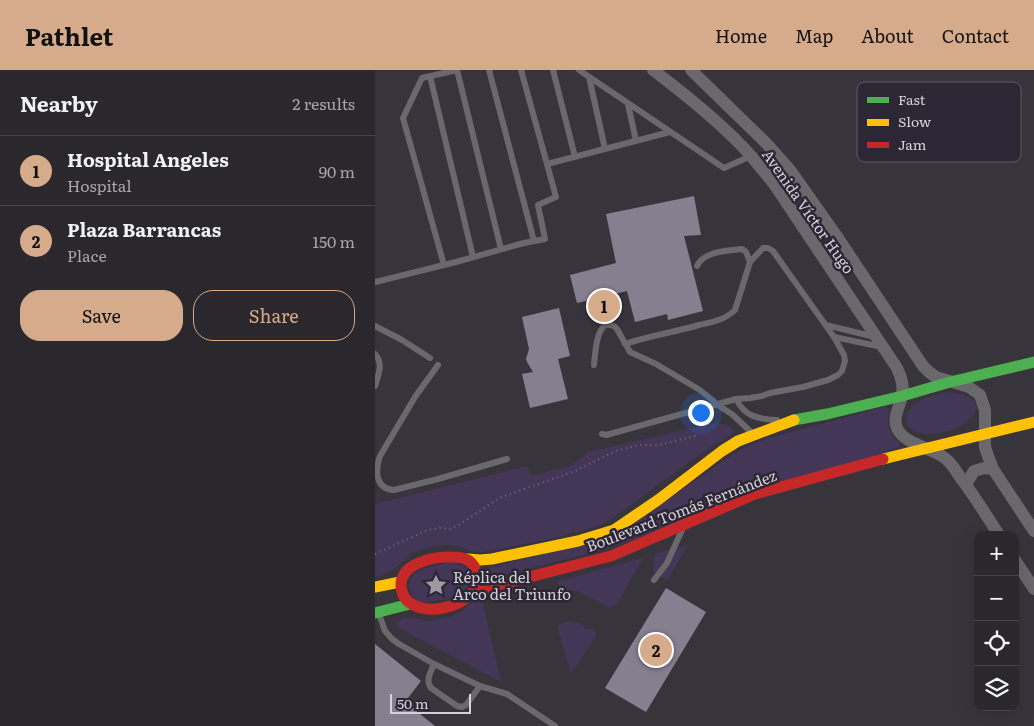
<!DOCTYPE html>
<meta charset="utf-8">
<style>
body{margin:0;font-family:Literata,serif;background:#322f35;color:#f1f3f6}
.controls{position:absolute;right:15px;bottom:15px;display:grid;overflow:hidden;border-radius:10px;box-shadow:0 5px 20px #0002}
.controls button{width:45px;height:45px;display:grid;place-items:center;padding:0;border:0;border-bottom:1px solid #464449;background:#2a272d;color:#f1f3f6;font:25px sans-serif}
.scale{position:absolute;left:15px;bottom:12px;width:81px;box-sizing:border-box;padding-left:5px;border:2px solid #d4d1da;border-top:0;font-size:14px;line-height:18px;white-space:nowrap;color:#d4d1da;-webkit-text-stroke:4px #2c2734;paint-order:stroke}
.you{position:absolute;left:325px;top:342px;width:18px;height:18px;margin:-12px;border:4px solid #fff;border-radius:50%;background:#1a73e8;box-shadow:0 0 0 8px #1a73e833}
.badge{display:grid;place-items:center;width:32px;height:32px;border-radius:50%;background:#d6ab8b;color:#111;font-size:16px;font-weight:700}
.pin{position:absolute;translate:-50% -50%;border:2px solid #fff;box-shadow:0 1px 5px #0006}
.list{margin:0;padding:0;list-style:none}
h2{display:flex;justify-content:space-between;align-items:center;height:65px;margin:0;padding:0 20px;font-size:21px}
h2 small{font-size:16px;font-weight:400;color:#a5a5aa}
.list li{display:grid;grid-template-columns:32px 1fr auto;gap:15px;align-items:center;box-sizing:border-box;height:70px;padding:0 20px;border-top:1px solid #464449}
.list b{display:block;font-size:19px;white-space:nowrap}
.list p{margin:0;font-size:16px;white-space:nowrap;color:#a5a5aa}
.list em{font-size:16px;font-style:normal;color:#a5a5aa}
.actions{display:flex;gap:10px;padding:15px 20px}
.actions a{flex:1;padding:11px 0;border:1px solid #d6ab8b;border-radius:20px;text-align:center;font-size:18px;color:#d6ab8b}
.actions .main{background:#d6ab8b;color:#111}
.icon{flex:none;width:28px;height:28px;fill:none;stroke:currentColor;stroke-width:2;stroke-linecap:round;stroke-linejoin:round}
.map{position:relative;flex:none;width:659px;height:656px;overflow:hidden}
header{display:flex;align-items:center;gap:30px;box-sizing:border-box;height:70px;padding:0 25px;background:#d6ab8b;color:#111}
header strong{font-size:24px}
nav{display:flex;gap:28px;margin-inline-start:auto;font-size:18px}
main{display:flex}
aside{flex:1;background:#2a272d}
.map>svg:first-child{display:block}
.green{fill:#443657}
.building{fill:#867f90}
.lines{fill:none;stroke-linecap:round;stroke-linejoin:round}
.path{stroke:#737075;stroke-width:2;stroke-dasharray:1 4;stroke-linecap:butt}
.lane{stroke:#6a686d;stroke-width:6}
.street{stroke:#6a686d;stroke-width:12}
.fast{stroke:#4caf50;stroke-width:11}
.slow{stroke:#ffc107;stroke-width:11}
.jam{stroke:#c62828;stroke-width:11}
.labels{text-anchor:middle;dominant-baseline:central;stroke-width:5;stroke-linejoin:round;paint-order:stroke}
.street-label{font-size:15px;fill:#d4d1da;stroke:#2c2734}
.poi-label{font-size:15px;fill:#d4d1da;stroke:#2c2734;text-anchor:start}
.key{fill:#2c2734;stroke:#5e5a66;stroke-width:1}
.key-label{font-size:14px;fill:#d4d1da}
</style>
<header>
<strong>Pathlet</strong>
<nav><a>Home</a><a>Map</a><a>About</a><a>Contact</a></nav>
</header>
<main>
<aside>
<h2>Nearby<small>2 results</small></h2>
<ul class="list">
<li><span class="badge">1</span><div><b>Hospital Angeles</b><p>Hospital</p></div><em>90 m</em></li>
<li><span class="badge">2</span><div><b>Plaza Barrancas</b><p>Place</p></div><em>150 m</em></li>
</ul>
<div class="actions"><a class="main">Save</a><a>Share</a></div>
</aside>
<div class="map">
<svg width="659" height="656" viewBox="0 0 659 656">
<rect width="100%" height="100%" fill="#38343c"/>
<g class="green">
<path d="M571 322C584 323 595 324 602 335 600 358 555 372 536 359 534 357 533 355 531 353 531 350 531 347 532 345 537 330 558 325 571 322Z"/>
<path d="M509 337 513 338 515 341C510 353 515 365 524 372L525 375 523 377 235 478 109 510V499L226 470 245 463 358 384 369 378 390 369Z"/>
<path d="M340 353C347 353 354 355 359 361L356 365 337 376 232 452C194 468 149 473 108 482L96 481 84 476 72 475 54 477 39 482 19 499 8 505 0 507V434L152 396 156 406 197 395 213 382Z"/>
<path d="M313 475 292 510 278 502 280 484Z"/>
<path d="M268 488 242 534 235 538 202 521 184 520 183 511Z"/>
<path d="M77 492 92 498 96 508 90 520 75 529 44 533C41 529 36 524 35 520 29 498 64 495 77 492Z"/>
<path d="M107 529 126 612 22 557 21 552 29 548H39L52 551 77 546 87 541 94 534Z"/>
<path d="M193 551 207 554 210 559 220 560 221 566 196 604 182 556Z"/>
</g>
<g class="building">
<path d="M319 126 326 165 309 166 328 241 293 250 292 244 260 252 252 221 202 233 195 205 241 193 231 144Z"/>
<path d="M184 238 195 286 183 289 193 329 155 338 147 304 158 302 152 292 151 289 154 279 147 247Z"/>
<path d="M291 518 331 542 271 642 230 618Z"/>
<path d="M0 574 46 611 30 632 60 656H0Z"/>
</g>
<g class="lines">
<path class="path" d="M0 484 53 460 65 458 74 459 84 455 124 428 200 401 241 381 263 375H284L323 365"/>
<g class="lane">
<path d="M82 0 126 179"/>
<path d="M114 0 159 171"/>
<path d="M146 0 172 94"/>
<path d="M178 0 200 87"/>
<path d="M204 0 349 98 376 86"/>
<path d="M55 6 98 187"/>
<path d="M214 7 230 79"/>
<path d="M253 34 261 71"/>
<path d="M69 195 28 48 47 8 82 0"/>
<path d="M322 196C329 181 352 181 367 179L371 182 375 192"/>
<path d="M0 212 81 192 149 173 170 169 163 135 181 127 172 94 295 62"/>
<path d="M451 255 500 267"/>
<path d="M0 256 27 270 55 288"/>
<path d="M459 267 507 277"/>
<path d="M0 284C9 293 3 306 0 316"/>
<path d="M63 295 40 327 5 386C0 400 0 419 19 420L63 409 132 389"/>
<path d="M219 295C220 286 221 259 231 255 234 254 236 255 239 256L242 259 255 282 281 294 325 320 343 335 358 345 377 363"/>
<path d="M361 329C370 347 383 349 402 350"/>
<path d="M227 364 231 365 361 329 375 328 387 326 395 323 428 317 453 310 463 305 467 301 470 291 469 285 459 267 398 181 393 178H388L375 192 360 240C350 250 337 252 324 255 300 262 274 266 250 274"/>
<path d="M279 510 292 493 308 458"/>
<path d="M4 544 10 561 17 569 24 574 59 594 105 616 132 624 180 656"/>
<path d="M59 594C56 602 50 610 56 618L82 636 87 637 91 635 105 616"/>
</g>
<g class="street">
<path d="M278 0C311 25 350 56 377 87 384 96 392 105 399 114L522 298C526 307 529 315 527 324 526 336 517 346 522 358 528 373 555 378 567 386 575 391 580 399 585 407 599 425 611 445 624 465"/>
<path d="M316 0 391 73 415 100 463 168 548 296 554 302 561 307 594 317 605 325 610 340V377L613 386 618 399 659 461"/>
<path d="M591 414 599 401 609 398 618 399"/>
<path d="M640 490 659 519"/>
</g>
<g class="fast">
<path d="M419 350 452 344 527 326 575 312 659 292"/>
<path d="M0 543 35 534"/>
</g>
<g class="slow">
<path d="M508 389 659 352"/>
<path d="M93 489 105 490 117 489 203 471 239 460 283 430 347 381 363 371 419 350"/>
<path d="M0 517 25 512"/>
</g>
<g class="jam">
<path d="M73 487C85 487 97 487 101 501 114 538 29 557 26 516 25 494 57 487 73 487Z"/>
<path d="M100 521 236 486 380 424 508 389"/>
</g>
</g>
<defs>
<g id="sight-bare" transform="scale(1.725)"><path d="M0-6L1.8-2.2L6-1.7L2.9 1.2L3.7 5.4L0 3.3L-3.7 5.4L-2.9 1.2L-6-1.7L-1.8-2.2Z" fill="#9d9aa3" stroke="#2c2734" stroke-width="2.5" paint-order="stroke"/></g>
</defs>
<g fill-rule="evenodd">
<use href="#sight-bare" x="61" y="515"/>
</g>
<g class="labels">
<g class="street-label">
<text transform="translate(434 141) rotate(55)">Avenida Víctor Hugo</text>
<text transform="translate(306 440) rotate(-21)">Boulevard Tomás Fernández</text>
</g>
<g class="poi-label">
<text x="78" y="506">Réplica del<tspan x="78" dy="17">Arco del Triunfo</tspan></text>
</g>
</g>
<rect x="482" y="12" width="164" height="80" rx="8" class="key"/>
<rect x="492" y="27" width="22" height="6" fill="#4caf50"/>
<rect x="492" y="49" width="22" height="7" fill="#ffc107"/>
<rect x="492" y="72" width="22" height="6" fill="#c62828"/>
<g class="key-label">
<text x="523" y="35">Fast</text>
<text x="523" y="57">Slow</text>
<text x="523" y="80">Jam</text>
</g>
</svg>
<div class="controls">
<button>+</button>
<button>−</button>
<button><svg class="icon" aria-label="locate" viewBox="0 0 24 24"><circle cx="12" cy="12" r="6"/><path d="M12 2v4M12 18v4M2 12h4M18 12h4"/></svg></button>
<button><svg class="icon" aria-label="layers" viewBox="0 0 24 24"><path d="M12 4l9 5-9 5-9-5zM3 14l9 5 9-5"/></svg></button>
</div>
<div class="scale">50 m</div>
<div class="you"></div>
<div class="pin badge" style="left:229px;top:236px">1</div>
<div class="pin badge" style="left:281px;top:580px">2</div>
</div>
</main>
